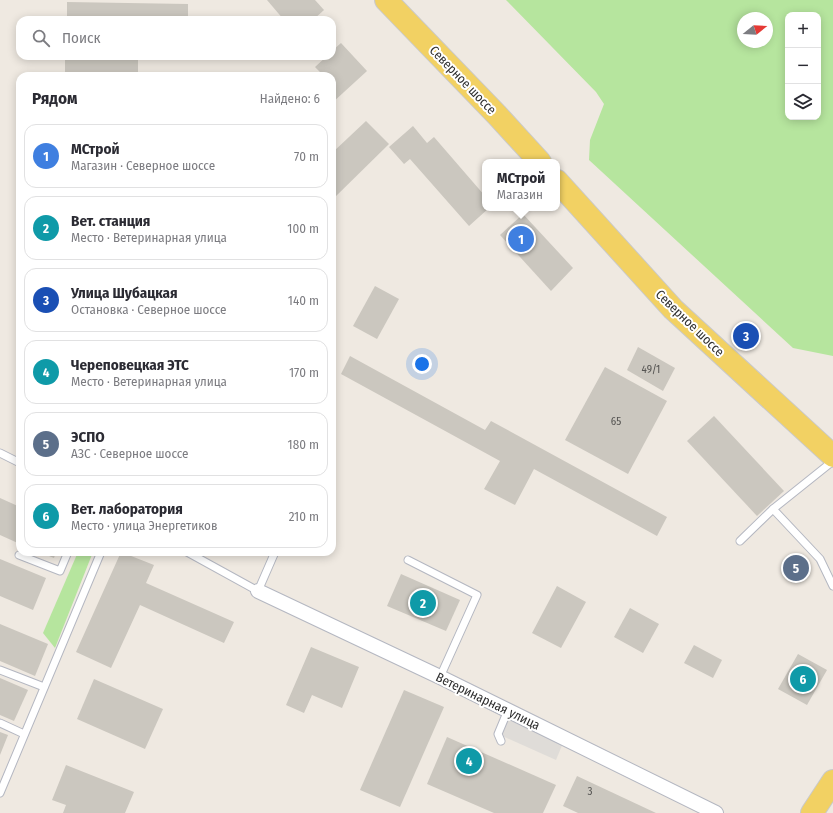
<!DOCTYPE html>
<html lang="ru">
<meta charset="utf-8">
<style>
body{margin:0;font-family:"Fira Sans Condensed",sans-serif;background:#f7f7f7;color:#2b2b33}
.controls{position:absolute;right:12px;top:12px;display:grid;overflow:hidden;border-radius:8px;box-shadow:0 2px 10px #0003}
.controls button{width:36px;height:36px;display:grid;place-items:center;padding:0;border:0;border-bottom:1px solid #e1e1e2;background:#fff;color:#2b2b33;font:20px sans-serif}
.compass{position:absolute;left:737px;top:12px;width:36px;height:36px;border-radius:50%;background:#fff;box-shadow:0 2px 10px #0003;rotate:72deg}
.you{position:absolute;left:422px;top:364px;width:14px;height:14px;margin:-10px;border:3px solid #fff;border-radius:50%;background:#1a73e8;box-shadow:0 0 0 6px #1a73e833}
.badge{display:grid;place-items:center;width:26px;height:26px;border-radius:50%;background:#7c3aed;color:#fff;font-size:13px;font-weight:700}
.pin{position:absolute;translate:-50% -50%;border:2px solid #fff;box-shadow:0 1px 4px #0006}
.popup{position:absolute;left:482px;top:159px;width:78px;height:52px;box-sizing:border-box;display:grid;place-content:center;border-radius:8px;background:#fff;filter:drop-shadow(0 1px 3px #0005);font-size:13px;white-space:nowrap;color:#7c7c81}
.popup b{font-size:15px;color:#2b2b33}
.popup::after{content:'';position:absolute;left:50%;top:100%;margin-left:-8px;border:8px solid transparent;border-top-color:#fff}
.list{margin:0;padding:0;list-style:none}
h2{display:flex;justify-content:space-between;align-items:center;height:52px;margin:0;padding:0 16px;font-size:17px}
h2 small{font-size:13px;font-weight:400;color:#7c7c81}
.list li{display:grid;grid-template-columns:26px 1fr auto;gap:12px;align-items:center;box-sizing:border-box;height:64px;margin:0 8px 8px;padding:0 8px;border:1px solid #e1e1e2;border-radius:12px}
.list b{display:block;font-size:15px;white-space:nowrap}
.list p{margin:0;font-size:13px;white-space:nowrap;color:#7c7c81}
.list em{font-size:13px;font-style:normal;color:#7c7c81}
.icon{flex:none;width:22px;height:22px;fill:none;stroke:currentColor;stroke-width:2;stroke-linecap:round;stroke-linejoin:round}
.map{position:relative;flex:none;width:833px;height:813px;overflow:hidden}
.search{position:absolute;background:#fff;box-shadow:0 2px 10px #0003;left:16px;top:16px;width:320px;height:44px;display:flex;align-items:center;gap:10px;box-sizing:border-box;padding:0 14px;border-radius:12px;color:#7c7c81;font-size:15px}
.panel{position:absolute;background:#fff;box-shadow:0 2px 10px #0003;left:16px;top:72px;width:320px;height:484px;border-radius:12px}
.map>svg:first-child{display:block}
.green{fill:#b6e59e;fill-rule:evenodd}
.plaza{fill:#dfdcd8}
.building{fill:#cbc7bf}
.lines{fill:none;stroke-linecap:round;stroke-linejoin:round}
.service-casing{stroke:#b4b7c1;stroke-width:9}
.minor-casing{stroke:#b4b7c1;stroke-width:16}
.primary-casing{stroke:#c9c9c9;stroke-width:24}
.service{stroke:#fff;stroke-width:7}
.minor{stroke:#fff;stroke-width:14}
.primary{stroke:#f2d163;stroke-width:22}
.labels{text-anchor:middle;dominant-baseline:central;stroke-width:4;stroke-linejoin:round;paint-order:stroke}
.number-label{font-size:11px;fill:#555452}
.street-label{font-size:13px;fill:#2e2e2e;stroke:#fff}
</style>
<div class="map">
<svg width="833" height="813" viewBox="0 0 833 813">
<rect width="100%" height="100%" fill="#efe9e1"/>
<g class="green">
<path d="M506 0H833V356L793 348 589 160 590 140 604 104 596 92ZM788 15H818V117H788ZM743 18H767V42H743Z"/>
<path d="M78 552H93L55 648 43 633Z"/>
</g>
<path class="plaza" d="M505 717 563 743 556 760 498 734Z"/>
<g class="building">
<path d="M267 0H315L324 10 313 20H284Z"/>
<path d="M67 2 188 4V20H67Z"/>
<path d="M341 43 367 71 332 103V76H324L315 67 327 56H332V51Z"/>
<rect x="65" y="59" width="73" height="17"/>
<path d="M366 121 389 144 332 200V153Z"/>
<path d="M413 126 427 143 434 137 485 196V208H489L469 226 410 159 404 164 389 147Z"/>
<path d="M523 214 573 268 551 291 500 235Z"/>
<path d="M375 286 399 299 377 339 353 326Z"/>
<path d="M638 347 675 368 663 391 627 370Z"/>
<path d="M350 356 485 430 491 421 667 517 657 536 534 469 515 505 484 489 500 461 341 374Z"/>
<path d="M605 367 667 401 628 474 565 440Z"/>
<path d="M714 416 784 491 757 516 687 441Z"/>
<path d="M0 498 20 507V544L0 535Z"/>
<path d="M39 552H56L54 558Z"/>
<path d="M121 552 154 565 146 583 234 622 224 643 140 605 111 668 76 652Z"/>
<path d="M0 559 46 578 33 610 0 596Z"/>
<path d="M401 574 460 600 446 631 387 606Z"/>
<path d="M557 586 586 602 561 648 532 633Z"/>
<path d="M630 608 659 624 643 653 614 637Z"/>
<path d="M0 624 48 644 35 676 0 661Z"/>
<path d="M694 645 722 660 713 678 684 663Z"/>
<path d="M311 647 359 667 342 708 312 695 304 713 286 705Z"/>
<path d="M798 654 827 670 807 705 778 689Z"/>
<path d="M0 678 28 690 14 721 0 715Z"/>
<path d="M94 679 163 709 145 749 77 719Z"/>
<path d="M404 690 444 707 400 807 360 790Z"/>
<path d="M0 732 8 735 0 755Z"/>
<path d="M447 737 556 785 543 813H494L427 784Z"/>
<path d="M66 765 134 792 125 813H63L66 805 52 800Z"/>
<path d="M577 776 656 813H578L563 806Z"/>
</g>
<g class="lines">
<g class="service-casing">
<g id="service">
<path d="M0 453 20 463"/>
<path d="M773 509 820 559 833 586"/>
<path d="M740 541 773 509 833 461"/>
<path d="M187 552 258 591 275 552"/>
<path d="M19 555 60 571 68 552"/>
<path d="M408 560 477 595 440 677"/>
<path d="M0 670 44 687"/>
<path d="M0 723 24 734"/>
<path d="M501 741 498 734 508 710"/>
<path d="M0 793 101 552"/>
</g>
</g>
<g class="minor-casing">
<path id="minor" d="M258 591 440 677 716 813"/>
</g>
<g class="primary-casing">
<g id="primary">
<path d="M386 0 497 115 540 162"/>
<path d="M557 181 673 309 833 456"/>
<path d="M812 813 833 781"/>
</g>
</g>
<use href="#service" class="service"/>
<use href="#minor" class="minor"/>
<use href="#primary" class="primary"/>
</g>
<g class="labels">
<g class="number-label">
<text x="651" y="369">49/1</text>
<text x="616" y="421">65</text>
<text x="590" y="791">3</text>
</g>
<g class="street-label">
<text transform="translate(463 80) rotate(46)">Северное шоссе</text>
<text transform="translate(690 323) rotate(44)">Северное шоссе</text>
<text transform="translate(488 701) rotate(26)">Ветеринарная улица</text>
</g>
</g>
</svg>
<div class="controls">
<button>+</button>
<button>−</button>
<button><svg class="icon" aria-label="layers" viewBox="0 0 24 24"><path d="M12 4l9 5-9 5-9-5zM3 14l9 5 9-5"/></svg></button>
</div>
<svg class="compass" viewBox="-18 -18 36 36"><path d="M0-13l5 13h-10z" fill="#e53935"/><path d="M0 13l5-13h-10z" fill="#7c7c81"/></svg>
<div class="you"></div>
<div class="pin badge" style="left:521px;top:239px;background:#3f7fe0">1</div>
<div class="popup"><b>МСтрой</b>Магазин</div>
<div class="pin badge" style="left:423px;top:603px;background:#0f9aa8">2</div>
<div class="pin badge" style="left:746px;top:336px;background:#1a4fb4">3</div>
<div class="pin badge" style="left:469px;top:761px;background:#0f9aa8">4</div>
<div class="pin badge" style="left:796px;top:568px;background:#5c6f8a">5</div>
<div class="pin badge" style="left:803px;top:679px;background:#0f9aa8">6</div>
<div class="search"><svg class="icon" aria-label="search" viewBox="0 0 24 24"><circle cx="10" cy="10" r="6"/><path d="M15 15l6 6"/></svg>Поиск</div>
<section class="panel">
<h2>Рядом<small>Найдено: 6</small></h2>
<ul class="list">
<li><span class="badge" style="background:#3f7fe0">1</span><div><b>МСтрой</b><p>Магазин · Северное шоссе</p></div><em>70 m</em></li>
<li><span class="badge" style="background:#0f9aa8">2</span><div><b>Вет. станция</b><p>Место · Ветеринарная улица</p></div><em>100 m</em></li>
<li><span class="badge" style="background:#1a4fb4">3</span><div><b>Улица Шубацкая</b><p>Остановка · Северное шоссе</p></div><em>140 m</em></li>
<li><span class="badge" style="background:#0f9aa8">4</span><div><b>Череповецкая ЭТС</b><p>Место · Ветеринарная улица</p></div><em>170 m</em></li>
<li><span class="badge" style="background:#5c6f8a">5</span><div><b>ЭСПО</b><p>АЗС · Северное шоссе</p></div><em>180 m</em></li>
<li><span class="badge" style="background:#0f9aa8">6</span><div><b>Вет. лаборатория</b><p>Место · улица Энергетиков</p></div><em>210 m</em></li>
</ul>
</section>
</div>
